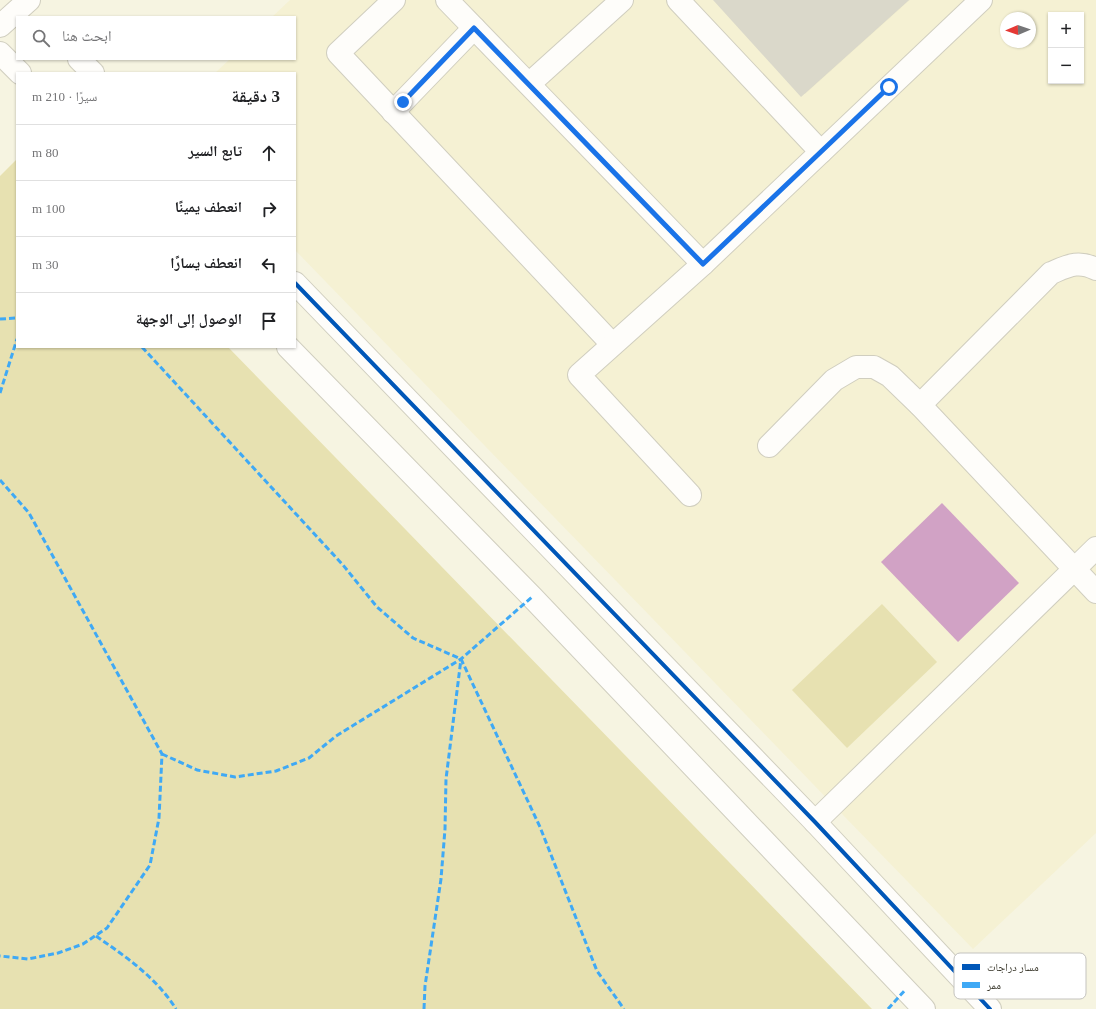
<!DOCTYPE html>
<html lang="ar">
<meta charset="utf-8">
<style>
body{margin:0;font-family:"Times New Roman","Noto Naskh Arabic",serif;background:#f2f2f2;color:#202124;direction:rtl}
.controls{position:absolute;right:12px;top:12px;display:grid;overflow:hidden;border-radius:0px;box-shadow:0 1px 3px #0004}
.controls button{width:36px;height:36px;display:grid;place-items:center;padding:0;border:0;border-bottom:1px solid #e0e0e0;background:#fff;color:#202124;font:20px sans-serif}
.compass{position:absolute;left:1000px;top:12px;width:36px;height:36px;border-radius:50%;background:#fff;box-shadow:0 1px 3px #0004;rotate:268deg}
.stop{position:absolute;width:12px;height:12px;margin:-9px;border:3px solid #1a73e8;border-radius:50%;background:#fff}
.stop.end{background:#1a73e8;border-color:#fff;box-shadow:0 1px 4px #0008}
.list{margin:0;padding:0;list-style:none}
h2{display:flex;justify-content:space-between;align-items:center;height:52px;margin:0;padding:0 16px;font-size:17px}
h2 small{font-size:13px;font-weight:400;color:#757577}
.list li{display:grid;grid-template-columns:26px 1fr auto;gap:12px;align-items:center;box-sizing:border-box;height:56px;padding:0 16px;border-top:1px solid #e0e0e0}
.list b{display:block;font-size:15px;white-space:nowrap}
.list em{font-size:13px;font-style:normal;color:#757577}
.icon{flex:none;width:22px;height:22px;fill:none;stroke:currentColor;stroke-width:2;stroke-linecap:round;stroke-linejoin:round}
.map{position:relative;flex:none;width:1096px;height:1009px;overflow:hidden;direction:ltr}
.search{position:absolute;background:#fff;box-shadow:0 1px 3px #0004;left:16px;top:16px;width:280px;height:44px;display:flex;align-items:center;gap:10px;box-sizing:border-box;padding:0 14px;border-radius:0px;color:#757577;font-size:15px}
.panel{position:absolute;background:#fff;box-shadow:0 1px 3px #0004;left:16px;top:72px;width:280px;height:276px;border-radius:0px;direction:rtl}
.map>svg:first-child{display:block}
.built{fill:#f5f1d3;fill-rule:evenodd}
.green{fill:#e7e1b1}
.water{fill:#d1a2c5}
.building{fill:#dad8ca;filter:url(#shadow)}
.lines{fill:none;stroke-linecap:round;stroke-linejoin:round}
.minor-casing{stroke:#d0cebf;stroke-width:24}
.minor{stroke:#fefdfa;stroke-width:22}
.quiet{stroke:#3fa9f5;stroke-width:3;stroke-dasharray:6 3;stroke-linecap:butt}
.cycleway-casing{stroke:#fff;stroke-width:6}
.cycleway{stroke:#0057b8;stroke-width:4}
.route{stroke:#1a73e8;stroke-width:5}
.key{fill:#fff;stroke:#c4c3bf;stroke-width:1}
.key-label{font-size:11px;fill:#39372b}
</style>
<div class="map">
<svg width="1096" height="1009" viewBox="0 0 1096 1009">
<defs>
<filter id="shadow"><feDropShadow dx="3.5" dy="-3.5" stdDeviation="0" flood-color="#0004"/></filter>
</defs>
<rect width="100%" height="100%" fill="#f6f4e1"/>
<path class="built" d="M290 0H1096V833L973 949 295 250V73H215L230 59H295V17H272ZM1051 15H1081V81H1051ZM1006 18H1030V42H1006Z"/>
<g class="green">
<path d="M17 159V347H228L872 1009H0V176Z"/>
<path d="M882 604 937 662 847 748 792 690Z"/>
</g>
<path class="water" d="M942 503 1019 583 958 642 881 562Z"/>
<path class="building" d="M713 0H909L801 97Z"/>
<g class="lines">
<g class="minor-casing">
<g id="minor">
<path d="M394 0 338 53 612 344"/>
<path d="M447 0 703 264"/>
<path d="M678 0 821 152"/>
<path d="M0 26 29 0"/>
<path d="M0 53 20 73"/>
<path d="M79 59 93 73"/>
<path d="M529 84 622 0"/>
<path d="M393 112 474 28"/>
<path d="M295 283 815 822 990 1009"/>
<path d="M288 347 532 597 924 1009"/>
<path d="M920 405 1051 273C1068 266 1078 260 1096 269"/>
<path d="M769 446 834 380 856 367H874L890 376 920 405 1096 592"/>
<path d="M690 495 579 375 703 264 981 0"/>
<path d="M815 822 1096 548"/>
</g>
</g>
<use href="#minor" class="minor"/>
<g class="quiet">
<path d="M0 319 17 318"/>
<path d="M142 347 343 565 377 607 413 638 461 659 540 827 597 971 624 1009"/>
<path d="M0 393 17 339"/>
<path d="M0 480 29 513 162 754 159 818 150 865 107 928 83 944 58 953 28 959 0 956"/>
<path d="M162 754 197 770 235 777 276 771 309 758 336 736 461 659 532 597"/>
<path d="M96 936C126 957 156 977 176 1009"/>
<path d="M424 1009 425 986 441 879 445 829 446 779 461 659"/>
<path d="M888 1009 906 989"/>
</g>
<g class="cycleway-casing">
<path id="cycleway" d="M295 283 815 822 990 1009"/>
</g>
<use href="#cycleway" class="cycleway"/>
</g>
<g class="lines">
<path class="route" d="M403 102 474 28 703 264 889 87"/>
</g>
<rect x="954" y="953" width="132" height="46" rx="6" class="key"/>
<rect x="962" y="964" width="18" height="6" fill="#0057b8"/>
<rect x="962" y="982" width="18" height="6" fill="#3fa9f5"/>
<g class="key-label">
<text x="987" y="971">مسار دراجات</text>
<text x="987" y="989">ممر</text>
</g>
</svg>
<div class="controls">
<button>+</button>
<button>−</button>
</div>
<svg class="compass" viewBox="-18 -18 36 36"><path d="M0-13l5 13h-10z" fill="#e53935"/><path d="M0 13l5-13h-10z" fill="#757577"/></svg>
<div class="stop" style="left:889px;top:87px"></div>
<div class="stop end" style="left:403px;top:102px"></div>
<div class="search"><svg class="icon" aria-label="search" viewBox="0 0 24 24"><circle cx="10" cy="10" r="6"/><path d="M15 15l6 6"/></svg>ابحث هنا</div>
<section class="panel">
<h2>3 دقيقة<small>سيرًا · 210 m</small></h2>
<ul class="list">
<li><svg class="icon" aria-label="ahead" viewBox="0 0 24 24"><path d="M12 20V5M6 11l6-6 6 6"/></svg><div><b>تابع السير</b></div><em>80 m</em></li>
<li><svg class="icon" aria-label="right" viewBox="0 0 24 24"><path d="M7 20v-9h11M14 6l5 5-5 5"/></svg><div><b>انعطف يمينًا</b></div><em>100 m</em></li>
<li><svg class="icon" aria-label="left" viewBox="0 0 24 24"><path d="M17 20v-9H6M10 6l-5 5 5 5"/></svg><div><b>انعطف يسارًا</b></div><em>30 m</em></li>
<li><svg class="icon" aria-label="arrive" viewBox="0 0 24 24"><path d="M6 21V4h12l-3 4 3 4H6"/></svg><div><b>الوصول إلى الوجهة</b></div></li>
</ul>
</section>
</div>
